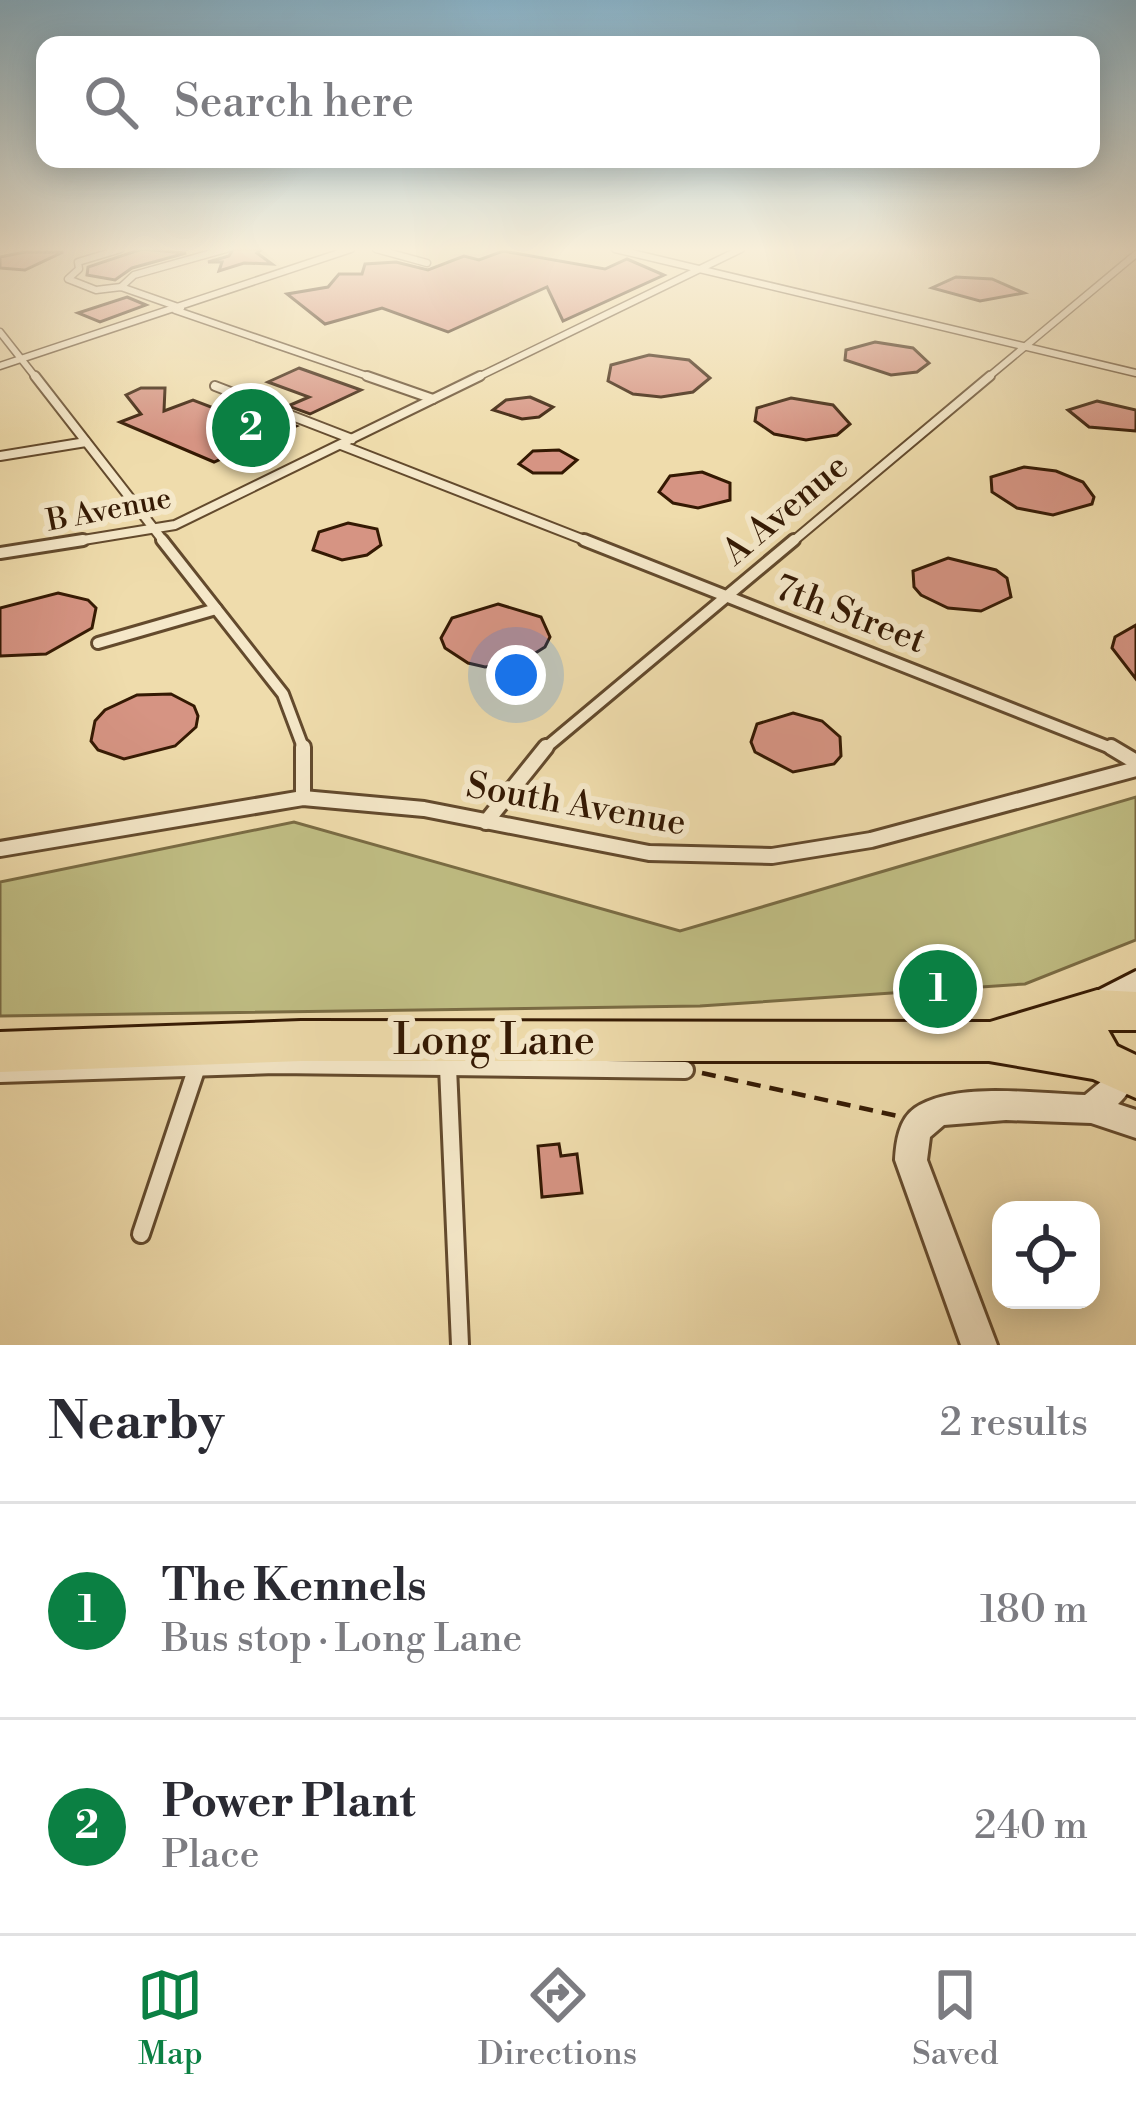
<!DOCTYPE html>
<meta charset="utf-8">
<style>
body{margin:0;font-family:"Libre Bodoni",serif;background:#f2f2f3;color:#2b2b33}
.controls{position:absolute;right:36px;bottom:36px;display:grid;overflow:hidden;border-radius:24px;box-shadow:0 6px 30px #0003}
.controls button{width:108px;height:108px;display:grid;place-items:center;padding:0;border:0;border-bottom:3px solid #e1e1e2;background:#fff;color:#2b2b33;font:60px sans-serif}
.you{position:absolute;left:516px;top:675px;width:42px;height:42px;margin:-30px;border:9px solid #fff;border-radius:50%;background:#1a73e8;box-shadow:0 0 0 18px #1a73e833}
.badge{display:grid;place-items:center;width:78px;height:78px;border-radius:50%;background:#0b8043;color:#fff;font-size:39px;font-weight:700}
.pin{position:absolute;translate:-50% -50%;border:6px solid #fff;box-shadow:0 3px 12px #0006}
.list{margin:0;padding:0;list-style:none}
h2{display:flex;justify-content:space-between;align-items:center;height:156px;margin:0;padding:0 48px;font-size:51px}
h2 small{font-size:39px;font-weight:400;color:#7c7c81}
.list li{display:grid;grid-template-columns:78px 1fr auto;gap:36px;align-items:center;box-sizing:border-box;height:216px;padding:0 48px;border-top:3px solid #e1e1e2}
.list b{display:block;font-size:45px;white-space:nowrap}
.list p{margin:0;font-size:39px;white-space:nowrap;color:#7c7c81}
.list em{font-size:39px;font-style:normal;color:#7c7c81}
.icon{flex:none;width:66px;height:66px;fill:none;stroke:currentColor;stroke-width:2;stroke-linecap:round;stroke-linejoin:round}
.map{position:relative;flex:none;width:1136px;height:1345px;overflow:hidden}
.search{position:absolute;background:#fff;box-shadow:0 6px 30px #0003;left:36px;right:36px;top:36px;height:132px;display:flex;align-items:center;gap:30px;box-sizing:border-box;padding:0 42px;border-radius:24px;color:#7c7c81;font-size:45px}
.sheet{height:588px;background:#fff}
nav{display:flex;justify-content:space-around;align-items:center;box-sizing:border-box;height:168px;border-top:3px solid #e1e1e2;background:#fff;font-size:33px;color:#7c7c81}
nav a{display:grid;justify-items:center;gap:6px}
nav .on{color:#0b8043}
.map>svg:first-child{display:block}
.green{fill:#c0be84;stroke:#7a6c44;stroke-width:3}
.building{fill:#d69483;stroke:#341903;stroke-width:3}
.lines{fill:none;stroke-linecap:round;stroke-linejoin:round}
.lane-far4-casing{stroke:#634a2d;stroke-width:9}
.lane-far3-casing{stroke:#634a2d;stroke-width:12}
.lane-far2-casing{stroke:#634a2d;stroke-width:16}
.lane-far1-casing{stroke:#634a2d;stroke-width:20}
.lane-casing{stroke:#634a2d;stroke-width:22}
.street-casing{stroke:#634a2d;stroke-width:6}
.secondary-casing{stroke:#341903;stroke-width:6}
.primary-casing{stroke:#341903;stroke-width:6}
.path{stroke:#341903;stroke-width:4.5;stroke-dasharray:14 9;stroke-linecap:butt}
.lane-far4{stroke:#f5e8c9;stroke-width:6}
.lane-far3{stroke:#f5e8c9;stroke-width:8}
.lane-far2{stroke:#f5e8c9;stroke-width:10}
.lane-far1{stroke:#f5e8c9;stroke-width:14}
.lane{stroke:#f5e8c9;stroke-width:16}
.street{fill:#f5e8c9;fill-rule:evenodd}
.secondary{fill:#f5e8c9;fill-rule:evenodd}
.primary{fill:#efdcac;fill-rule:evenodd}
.labels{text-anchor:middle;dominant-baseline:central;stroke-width:12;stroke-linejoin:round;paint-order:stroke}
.far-street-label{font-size:30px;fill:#341903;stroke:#f5e8c9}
.street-label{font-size:36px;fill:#341903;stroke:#f5e8c9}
.near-street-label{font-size:42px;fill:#341903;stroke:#f5e8c9}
</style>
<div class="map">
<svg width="1136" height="1345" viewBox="0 0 1136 1345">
<rect width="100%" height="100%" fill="#efdcac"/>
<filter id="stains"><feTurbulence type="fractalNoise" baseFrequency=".00167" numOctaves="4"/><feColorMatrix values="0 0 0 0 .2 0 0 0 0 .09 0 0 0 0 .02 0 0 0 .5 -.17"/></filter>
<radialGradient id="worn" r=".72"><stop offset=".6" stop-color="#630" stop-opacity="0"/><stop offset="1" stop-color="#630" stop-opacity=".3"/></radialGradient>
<path class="green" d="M1136 797V940L1025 984 700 1006 0 1016V882L294 822 680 931Z"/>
<g class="building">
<path d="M142 249 186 253 132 268 115 280 87 275 88 267Z"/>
<path d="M233 249H262L257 253 272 264 244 263 219 271 222 262H208L229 256Z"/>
<path d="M503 251 605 269 627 259 664 275 563 321 547 287 448 332 382 308 325 324 287 294 328 287 339 274H362L365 264 396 262 428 270 464 256 479 260Z"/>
<path d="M25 252H63L25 270 0 268V257Z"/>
<path d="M956 277 992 279 1024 293 980 301 932 288Z"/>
<path d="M127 297 146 305 100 322 78 313Z"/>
<path d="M875 342 913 348 929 363 917 372 891 375 845 360 846 350Z"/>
<path d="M649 355 689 360 710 378 693 392 661 397 633 394 608 381 611 365Z"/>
<path d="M299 368 361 390 310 414 288 406 309 397 268 382Z"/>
<path d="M141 388H165L164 411 193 400 237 417 254 421 267 415 296 426 214 462 120 422 141 414 126 395Z"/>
<path d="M530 397 553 407 539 417 522 419 493 410 506 400Z"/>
<path d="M791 398 833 405 850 424 837 435 806 440 774 434 755 421 757 408Z"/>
<path d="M1097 401 1136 410V431L1089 427 1068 410Z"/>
<path d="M559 450 577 460 562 473H533L519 464 533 451Z"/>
<path d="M1024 467 1056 471 1083 482 1094 497 1092 504 1053 515 1017 508 992 492 991 477Z"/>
<path d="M702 472 730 483V500L698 508 673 503 659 492 670 476Z"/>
<path d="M348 523 377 529 381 545 367 555 342 560 313 550 319 532Z"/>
<path d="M948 558 996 570 1007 578 1011 597 981 611 948 608 921 595 914 587 913 571Z"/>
<path d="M58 593 88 600 96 608 92 628 46 654 0 656V608Z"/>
<path d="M498 604 541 617 550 637 545 647 521 662 485 667 468 663 445 648 441 638 452 618Z"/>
<path d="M1136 625V679L1112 648 1115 637Z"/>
<path d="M171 694 194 706 198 716 196 727 175 746 124 759 98 750 91 741 95 721 105 710 137 695Z"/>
<path d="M793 713 822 721 840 737 841 756 834 764 793 772 755 752 751 742 757 724Z"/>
<path d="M559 1144 561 1156 577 1154 582 1193 542 1197 538 1146Z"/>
</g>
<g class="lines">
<g class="lane-far4-casing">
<g id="lane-far4">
<path d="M121 249 78 262 79 269 68 279 96 290 121 287 181 308"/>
<path d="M376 249 427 263"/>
<path d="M615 249 1136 373"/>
<path d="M121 287 134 275 226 249"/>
<path d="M175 310 376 379"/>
<path d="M0 332 37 379"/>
<path d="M0 366 351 249"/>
<path d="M474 379 741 249"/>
<path d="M986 379 1136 254"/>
</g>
</g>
<g class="lane-far3-casing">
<g id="lane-far3">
<path d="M35 376 165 543"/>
<path d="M367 376 433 399"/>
<path d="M215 386 352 439"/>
<path d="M341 445 592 543"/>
<path d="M0 456 86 442"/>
<path d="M65 543 175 525 480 376"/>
<path d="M791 543 990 376"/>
</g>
</g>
<g class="lane-far2-casing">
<g id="lane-far2">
<path d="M162 540 283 694 304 750"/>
<path d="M584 540 1116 750"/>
<path d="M0 553 83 540"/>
<path d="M98 643 216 609"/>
<path d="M543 750 794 540"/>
</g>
</g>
<g class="lane-far1-casing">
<g id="lane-far1">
<path d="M303 747V798"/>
<path d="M1111 747 1136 762"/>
<path d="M486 822 546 747"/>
<path d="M0 849 303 798 424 809 649 853 772 856 871 840 1136 769"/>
</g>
</g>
<g class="lane-casing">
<g id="lane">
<path d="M448 1067 460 1345"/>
<path d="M0 1074 275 1065 685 1070"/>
<path d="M141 1234 197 1067"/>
</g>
</g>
<g class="street-casing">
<path id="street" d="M1119 1058 1130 1062C1136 1078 1131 1092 1118 1104L1136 1110V1138L1091 1123 1006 1120 944 1125 930 1137 927 1160 997 1345H961L895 1160C896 1142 899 1119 915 1108 955 1081 1038 1094 1085 1095L1103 1080 1108 1062Z"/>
</g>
<g class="secondary-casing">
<path id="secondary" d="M1136 971V1008L1104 1024 1089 1019 1083 1007 1089 995Z"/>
</g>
<g class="primary-casing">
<path id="primary" d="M1097 990 1136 992V1030H1108L1117 1046 1136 1055V1098L1093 1079 989 1061H301L0 1072V1032L301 1021 990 1022Z"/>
</g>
<path class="path" d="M702 1073 898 1116"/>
<use href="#lane-far4" class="lane-far4"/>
<use href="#lane-far3" class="lane-far3"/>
<use href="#lane-far2" class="lane-far2"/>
<use href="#lane-far1" class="lane-far1"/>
<use href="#lane" class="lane"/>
<use href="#street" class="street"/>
<use href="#secondary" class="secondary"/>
<use href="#primary" class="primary"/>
</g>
<linearGradient id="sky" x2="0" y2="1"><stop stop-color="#89b7d0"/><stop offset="0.57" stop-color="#f8efda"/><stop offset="1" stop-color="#f8efda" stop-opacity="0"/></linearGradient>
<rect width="1136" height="437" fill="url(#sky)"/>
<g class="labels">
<g class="far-street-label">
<text transform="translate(109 510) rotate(-11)">B Avenue</text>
</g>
<g class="street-label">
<text transform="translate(786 510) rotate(-40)">A Avenue</text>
<text transform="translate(850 615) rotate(21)">7th Street</text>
<text transform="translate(576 805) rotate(10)">South Avenue</text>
</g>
<g class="near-street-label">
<text x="494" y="1041">Long Lane</text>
</g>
</g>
<rect width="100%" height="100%" filter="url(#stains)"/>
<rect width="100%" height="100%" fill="url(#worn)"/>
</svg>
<div class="controls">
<button><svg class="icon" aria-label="locate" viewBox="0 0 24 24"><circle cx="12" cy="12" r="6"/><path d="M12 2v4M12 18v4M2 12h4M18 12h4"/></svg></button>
</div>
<div class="you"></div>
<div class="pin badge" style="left:938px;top:989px">1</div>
<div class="pin badge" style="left:251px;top:428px">2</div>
<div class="search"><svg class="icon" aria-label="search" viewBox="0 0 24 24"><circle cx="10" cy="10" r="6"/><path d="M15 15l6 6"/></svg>Search here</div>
</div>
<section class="sheet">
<h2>Nearby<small>2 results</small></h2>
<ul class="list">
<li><span class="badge">1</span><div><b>The Kennels</b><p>Bus stop · Long Lane</p></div><em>180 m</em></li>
<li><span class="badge">2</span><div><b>Power Plant</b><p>Place</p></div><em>240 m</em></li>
</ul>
</section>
<nav>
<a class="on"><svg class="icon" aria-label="map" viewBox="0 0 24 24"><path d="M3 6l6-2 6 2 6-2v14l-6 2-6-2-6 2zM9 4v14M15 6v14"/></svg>Map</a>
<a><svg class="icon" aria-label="directions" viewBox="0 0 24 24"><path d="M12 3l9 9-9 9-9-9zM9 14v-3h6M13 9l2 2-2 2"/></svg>Directions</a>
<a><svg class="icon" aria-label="saved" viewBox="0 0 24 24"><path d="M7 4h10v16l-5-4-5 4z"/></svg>Saved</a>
</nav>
